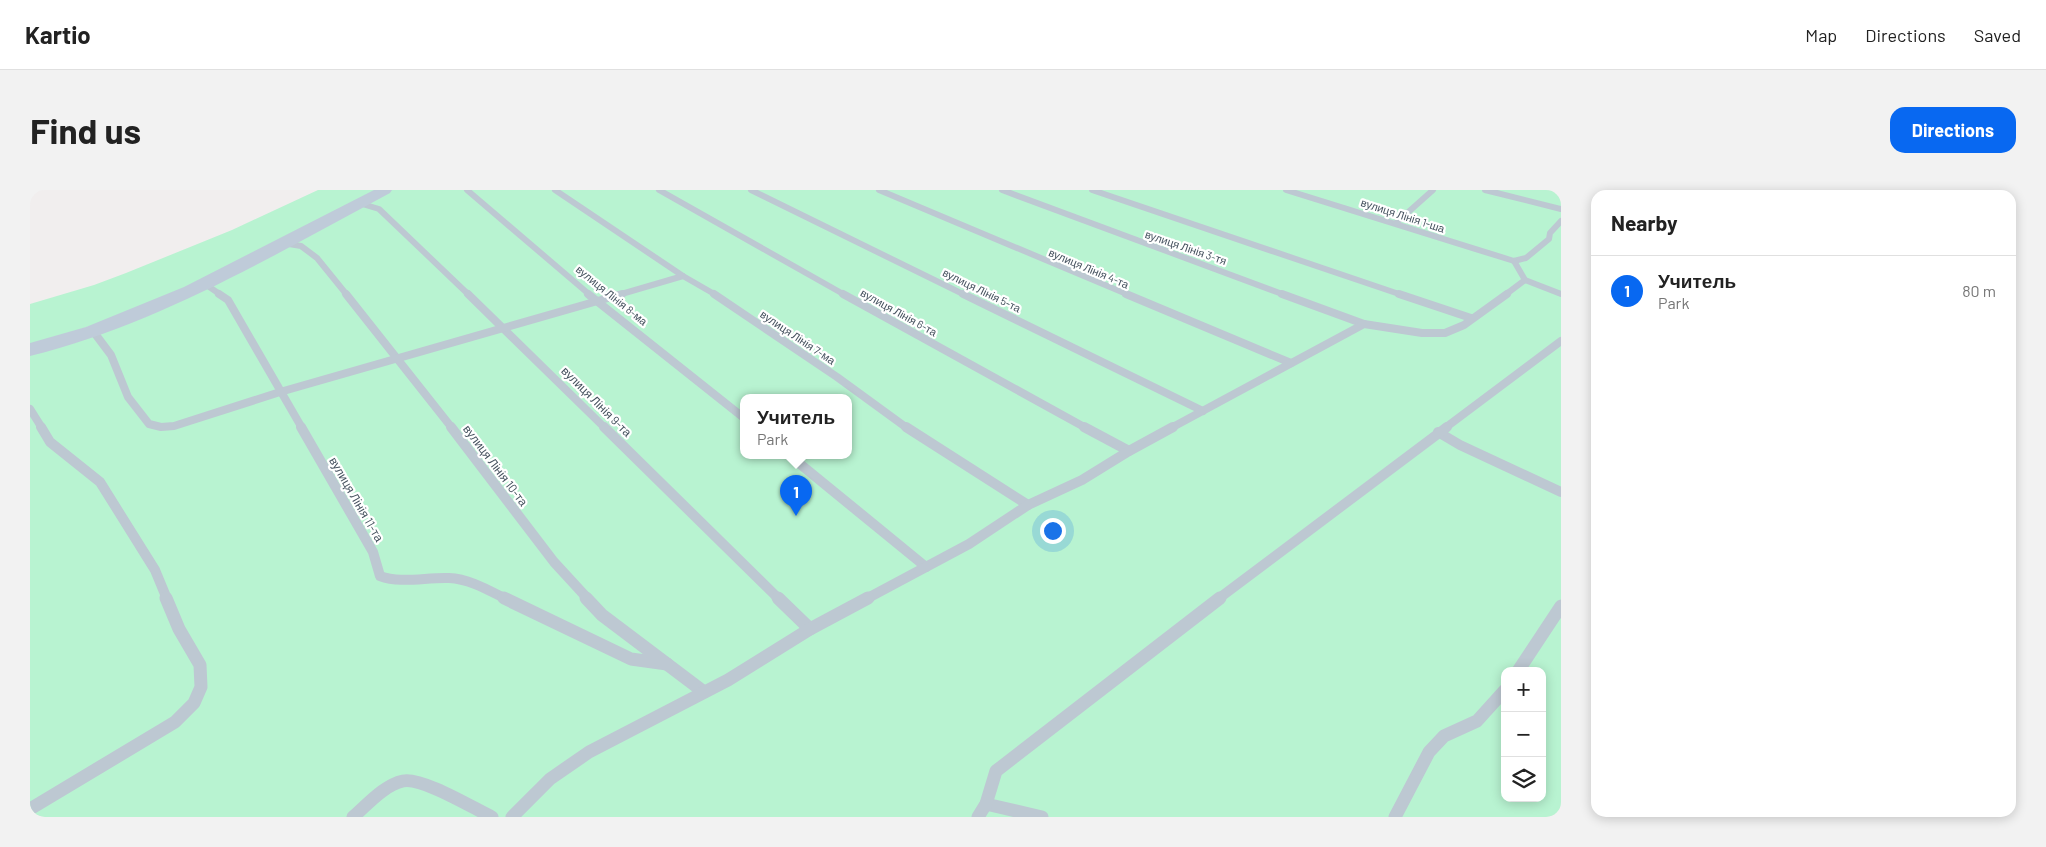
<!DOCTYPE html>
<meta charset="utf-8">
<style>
body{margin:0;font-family:Barlow,sans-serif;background:#f2f2f2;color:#222}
.controls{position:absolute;right:15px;bottom:15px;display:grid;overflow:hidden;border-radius:10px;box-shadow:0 2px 12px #0003}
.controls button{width:45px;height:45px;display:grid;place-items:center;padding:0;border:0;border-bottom:1px solid #e0e0e0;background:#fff;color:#222;font:25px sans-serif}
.you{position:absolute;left:1022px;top:340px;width:18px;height:18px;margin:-12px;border:4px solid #fff;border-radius:50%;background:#1a73e8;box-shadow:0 0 0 8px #1a73e833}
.badge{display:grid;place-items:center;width:32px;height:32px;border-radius:50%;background:#0868f1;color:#fff;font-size:16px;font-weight:700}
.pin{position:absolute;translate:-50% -41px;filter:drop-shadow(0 1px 2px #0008)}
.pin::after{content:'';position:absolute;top:26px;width:18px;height:15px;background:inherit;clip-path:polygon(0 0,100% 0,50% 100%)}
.popup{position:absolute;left:710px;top:204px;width:112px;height:65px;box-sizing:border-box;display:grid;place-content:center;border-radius:10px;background:#fff;filter:drop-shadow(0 1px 4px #0005);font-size:16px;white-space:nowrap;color:#767676}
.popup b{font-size:19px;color:#222}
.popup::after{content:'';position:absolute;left:50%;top:100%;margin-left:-10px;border:10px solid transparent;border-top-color:#fff}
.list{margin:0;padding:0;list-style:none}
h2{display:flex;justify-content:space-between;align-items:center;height:65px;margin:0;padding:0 20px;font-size:21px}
h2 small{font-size:16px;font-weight:400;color:#767676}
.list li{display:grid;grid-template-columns:32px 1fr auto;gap:15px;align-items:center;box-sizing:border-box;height:70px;padding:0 20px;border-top:1px solid #e0e0e0}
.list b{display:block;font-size:19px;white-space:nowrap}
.list p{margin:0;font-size:16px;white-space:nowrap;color:#767676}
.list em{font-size:16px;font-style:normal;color:#767676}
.icon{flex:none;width:28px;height:28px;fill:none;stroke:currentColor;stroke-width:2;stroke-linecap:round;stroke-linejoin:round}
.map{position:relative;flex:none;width:1531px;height:627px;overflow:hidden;border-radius:15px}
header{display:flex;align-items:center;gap:30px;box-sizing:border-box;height:70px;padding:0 25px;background:#fff;border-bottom:1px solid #e0e0e0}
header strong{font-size:24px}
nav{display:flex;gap:28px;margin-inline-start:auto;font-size:18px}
.intro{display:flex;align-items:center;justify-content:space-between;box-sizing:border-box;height:120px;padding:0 30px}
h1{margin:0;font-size:35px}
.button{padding:12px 22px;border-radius:15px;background:#0868f1;color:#fff;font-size:18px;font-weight:700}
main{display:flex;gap:30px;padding:0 30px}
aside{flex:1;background:#fff;border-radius:15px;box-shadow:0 2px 12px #0003}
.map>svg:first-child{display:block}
.green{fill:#b8f3d1;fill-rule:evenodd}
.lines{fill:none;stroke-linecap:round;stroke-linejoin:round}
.service-far3{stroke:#bdc8d2;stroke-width:6}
.service-far2{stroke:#bdc8d2;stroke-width:8}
.service-far1{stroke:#bdc8d2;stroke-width:10}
.service{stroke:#bdc8d2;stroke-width:13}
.secondary{fill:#bfcbd9;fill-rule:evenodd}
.labels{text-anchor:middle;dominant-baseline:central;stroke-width:4.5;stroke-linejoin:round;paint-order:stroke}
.far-street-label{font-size:11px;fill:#45515e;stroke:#fff}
.street-label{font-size:12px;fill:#45515e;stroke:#fff}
</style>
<header>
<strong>Kartio</strong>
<nav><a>Map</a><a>Directions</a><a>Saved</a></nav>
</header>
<div class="intro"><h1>Find us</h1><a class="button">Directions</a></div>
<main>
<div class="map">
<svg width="1531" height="627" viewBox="0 0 1531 627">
<rect width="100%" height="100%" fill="#f1eeee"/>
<g class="green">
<path d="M288 0H348L117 117 0 156V114L64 95 96 83 202 40Z"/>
<path d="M360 0H1531V627H0V164L61 144ZM714 207H818V265H714ZM1475 481H1512V608H1475Z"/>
</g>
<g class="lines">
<g class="service-far3">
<path d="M437 0 560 105"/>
<path d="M525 0 653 86 686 105"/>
<path d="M629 0 815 105"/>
<path d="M721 0 935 105"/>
<path d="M849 0 1099 105"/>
<path d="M972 0 1255 105"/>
<path d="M1062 0 1372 105"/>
<path d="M1256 0 1484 71"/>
<path d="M1455 0 1531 19"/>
<path d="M329 13 349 19 439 105"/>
<path d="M1366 33 1403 0"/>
<path d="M253 53 271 56 287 68 317 105"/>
<path d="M1484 71 1496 68 1519 49 1520 43 1531 31"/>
<path d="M1495 90 1531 104"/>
<path d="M175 94 191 105"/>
<path d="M588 105 653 86"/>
<path d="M1475 105 1495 90 1484 71"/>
</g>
<g class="service-far2">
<path d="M189 104 198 110 272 238"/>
<path d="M316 104 422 238"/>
<path d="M438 104 575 238"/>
<path d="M558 104 714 228"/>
<path d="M684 104 807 187 877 238"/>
<path d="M813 104 1056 238"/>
<path d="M933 104 1173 221"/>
<path d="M1096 104 1261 173"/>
<path d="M1252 104 1334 134"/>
<path d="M1369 104 1441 128"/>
<path d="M63 141 81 165 98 207 119 234 131 237 144 236 250 202 592 104"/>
<path d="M0 219 12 238"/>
<path d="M1141 238 1334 134 1392 143H1415L1434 135 1477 104"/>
<path d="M1415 238 1531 151"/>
</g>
<g class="service-far1">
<path d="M11 237 20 252 70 292 125 380 137 409"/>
<path d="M271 237 343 362 350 386C371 394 396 387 419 388 440 389 458 400 476 409"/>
<path d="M421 237 524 372 558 409"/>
<path d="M574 237 749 409"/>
<path d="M876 237 998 315"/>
<path d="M1054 237 1099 261"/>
<path d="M1408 242 1430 255 1531 302"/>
<path d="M759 265 896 377"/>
<path d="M836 409 939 354 998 315 1052 290 1099 261 1143 237"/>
<path d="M1188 409 1417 237"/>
</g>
<g class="service">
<path d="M474 408 601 469 637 474"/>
<path d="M556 408 572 425 674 502"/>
<path d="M748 408 780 439"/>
<path d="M1488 481 1531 416"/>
<path d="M956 614 1012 627"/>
<path d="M0 619 145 532 164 513 171 497 170 475 149 439 136 408"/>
<path d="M323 627C337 615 354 595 373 591 392 587 443 618 462 627"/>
<path d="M482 627 520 589 559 562 698 490 780 439 838 408"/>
<path d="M948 627 956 614 966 581 1190 408"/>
<path d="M1365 627 1399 562 1414 546 1447 531 1475 500"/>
</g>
<path class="secondary" d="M344 0H362L360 3C244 65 129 134 0 166V153L56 137 154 97Z"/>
</g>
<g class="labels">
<g class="far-street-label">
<text transform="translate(1373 25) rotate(18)">вулиця Лінія 1-ша</text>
<text transform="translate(1156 57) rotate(19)">вулиця Лінія 3-тя</text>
<text transform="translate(1059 78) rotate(23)">вулиця Лінія 4-та</text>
<text transform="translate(952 100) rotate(26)">вулиця Лінія 5-та</text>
<text transform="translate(582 105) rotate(39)">вулиця Лінія 8-ма</text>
<text transform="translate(869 122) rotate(29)">вулиця Лінія 6-та</text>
<text transform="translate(768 147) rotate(34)">вулиця Лінія 7-ма</text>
</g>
<g class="street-label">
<text transform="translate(567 211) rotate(45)">вулиця Лінія 9-та</text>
<text transform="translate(466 275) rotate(53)">вулиця Лінія 10-та</text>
<text transform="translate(327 309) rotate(60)">вулиця Лінія 11-та</text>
</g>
</g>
</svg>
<div class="controls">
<button>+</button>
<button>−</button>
<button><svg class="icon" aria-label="layers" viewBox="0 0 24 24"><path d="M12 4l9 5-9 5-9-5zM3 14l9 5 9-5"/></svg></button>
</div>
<div class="you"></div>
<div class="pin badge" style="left:766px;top:326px">1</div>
<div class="popup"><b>Учитель</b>Park</div>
</div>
<aside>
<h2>Nearby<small></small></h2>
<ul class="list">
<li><span class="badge">1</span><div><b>Учитель</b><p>Park</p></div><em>80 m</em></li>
</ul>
</aside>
</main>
